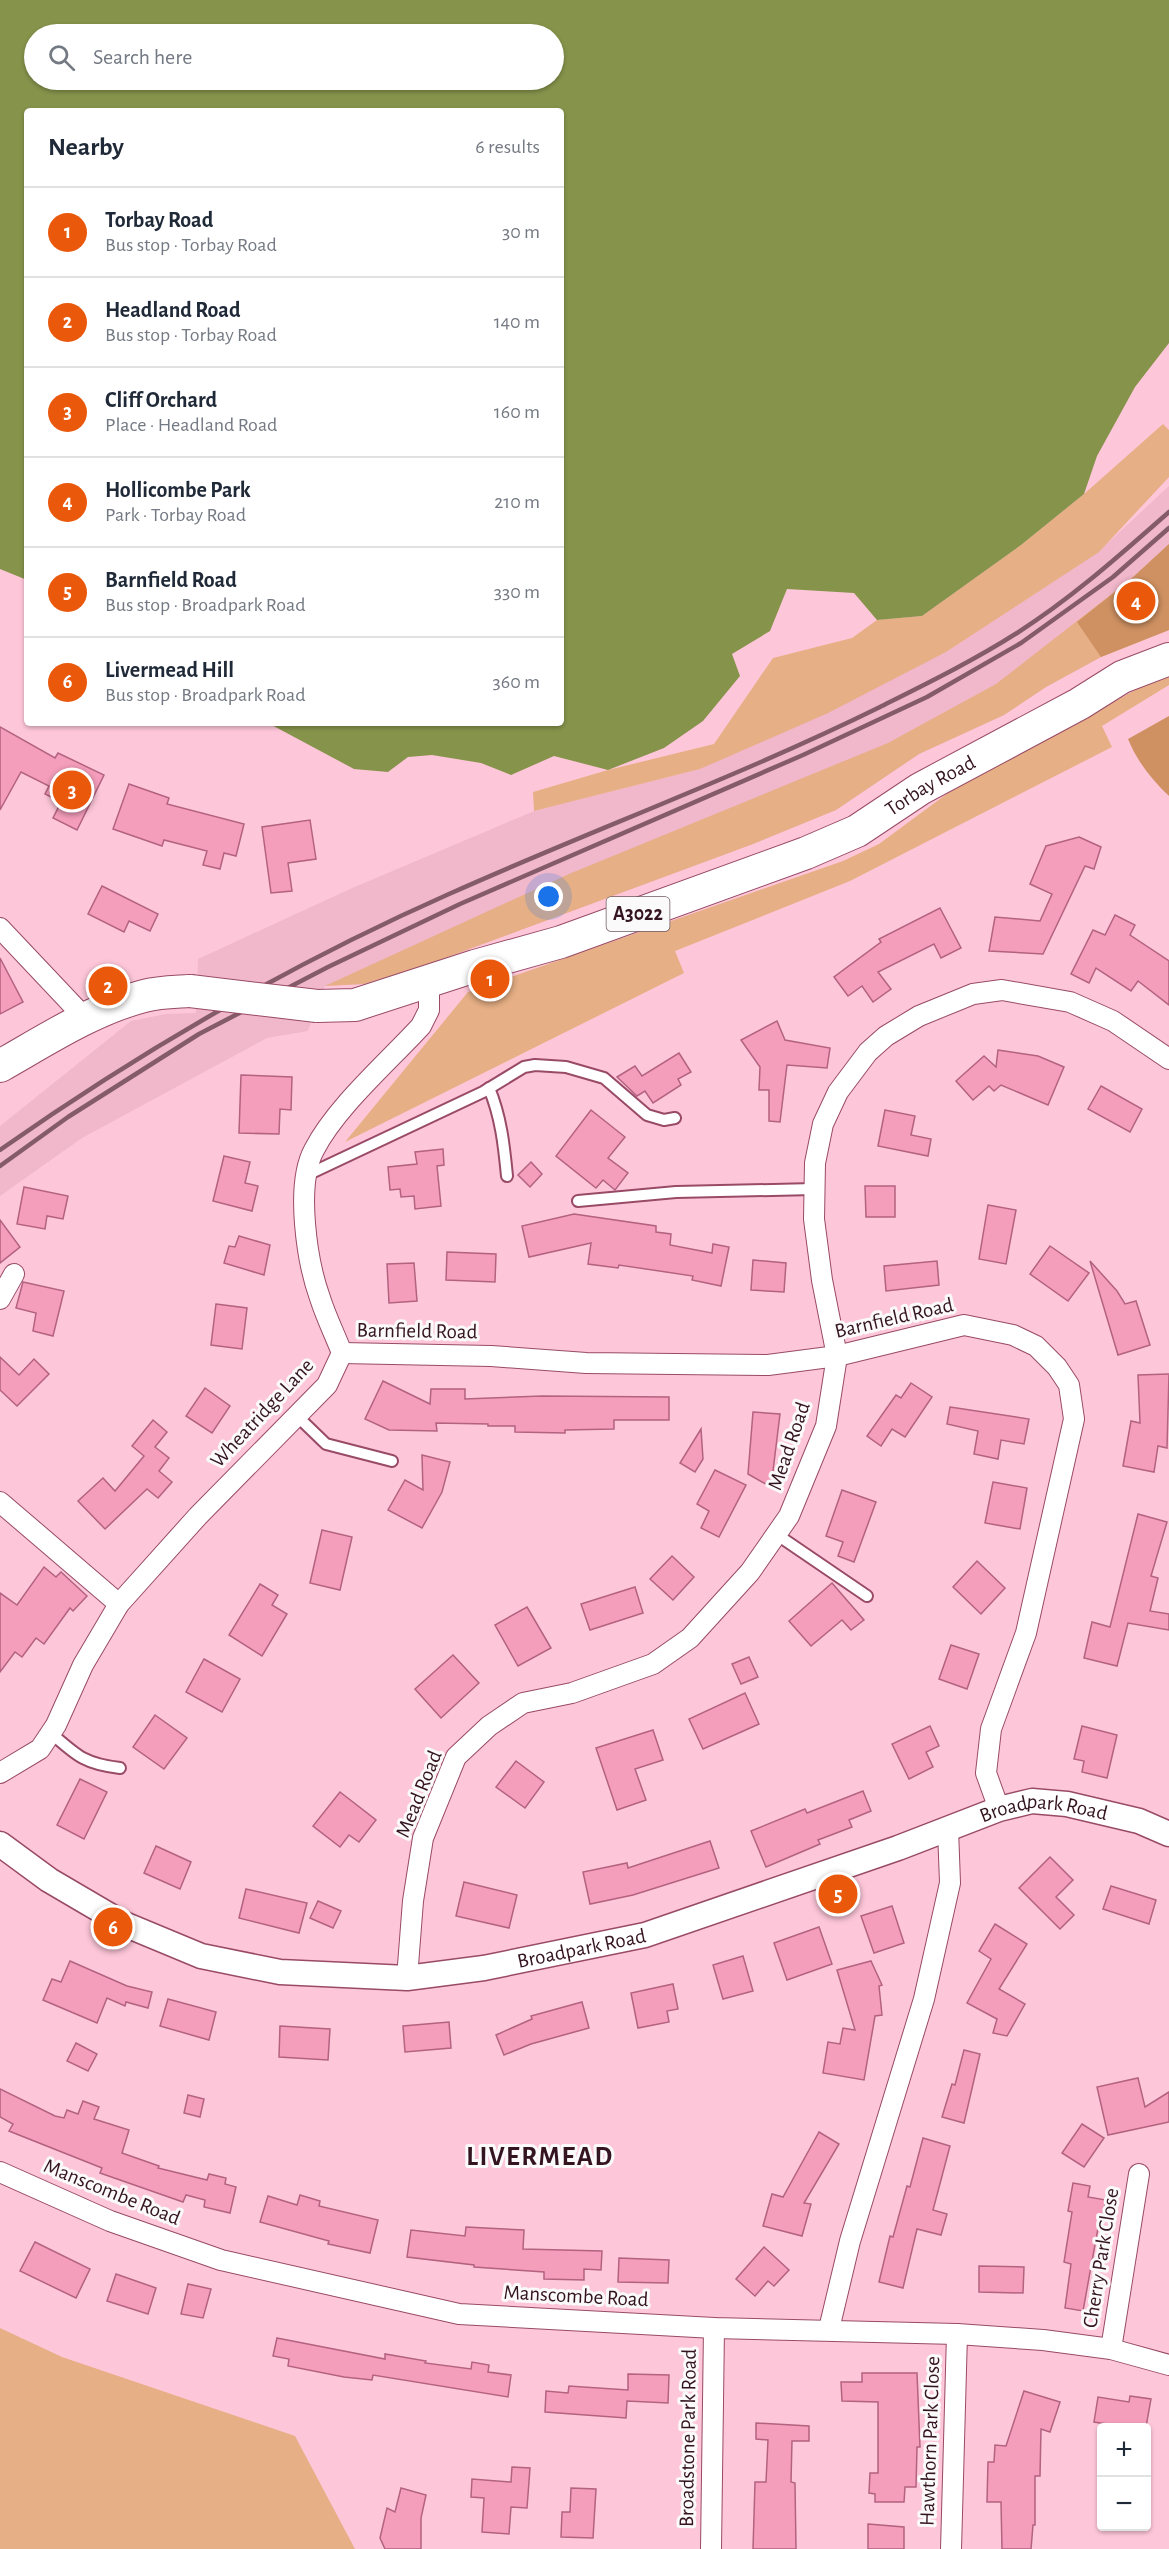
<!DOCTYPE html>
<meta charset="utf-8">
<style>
body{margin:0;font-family:"Alegreya Sans",sans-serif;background:#f6f6f7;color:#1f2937}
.controls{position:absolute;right:18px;bottom:18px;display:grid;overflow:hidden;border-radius:6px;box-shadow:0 2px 4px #0004}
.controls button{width:54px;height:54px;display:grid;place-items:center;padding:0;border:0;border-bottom:2px solid #e0e1e3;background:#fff;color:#1f2937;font:30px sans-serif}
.you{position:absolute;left:549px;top:897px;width:21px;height:21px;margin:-15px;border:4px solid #fff;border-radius:50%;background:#1a73e8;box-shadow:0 0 0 9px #1a73e833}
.badge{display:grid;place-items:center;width:39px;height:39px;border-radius:50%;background:#ea580c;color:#fff;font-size:20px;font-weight:700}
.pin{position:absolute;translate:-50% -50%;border:3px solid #fff;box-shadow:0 2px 6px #0006}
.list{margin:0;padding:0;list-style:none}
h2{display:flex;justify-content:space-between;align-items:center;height:78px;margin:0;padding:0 24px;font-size:26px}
h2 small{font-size:20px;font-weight:400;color:#747a83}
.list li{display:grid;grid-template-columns:39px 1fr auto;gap:18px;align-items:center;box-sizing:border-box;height:90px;padding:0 24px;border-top:2px solid #e0e1e3}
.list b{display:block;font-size:22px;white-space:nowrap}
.list p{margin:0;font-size:20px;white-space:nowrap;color:#747a83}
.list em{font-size:20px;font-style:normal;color:#747a83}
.icon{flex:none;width:33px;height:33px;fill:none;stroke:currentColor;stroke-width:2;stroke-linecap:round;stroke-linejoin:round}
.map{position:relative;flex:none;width:1169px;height:2549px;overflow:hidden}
.search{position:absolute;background:#fff;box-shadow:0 2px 4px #0004;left:24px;top:24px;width:540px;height:66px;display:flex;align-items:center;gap:15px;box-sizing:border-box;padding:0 21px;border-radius:33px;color:#747a83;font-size:22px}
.panel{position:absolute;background:#fff;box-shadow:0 2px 4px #0004;left:24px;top:108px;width:540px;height:618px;border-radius:6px}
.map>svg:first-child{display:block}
.built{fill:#f1b7ca}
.green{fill:#e6af85}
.forest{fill:#cf9162}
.water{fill:#86934b;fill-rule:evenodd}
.building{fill:#f59ebc;stroke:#b36280;stroke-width:1.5}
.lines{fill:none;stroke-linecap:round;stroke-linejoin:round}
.service-casing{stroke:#984a67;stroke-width:14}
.minor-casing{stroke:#984a67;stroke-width:22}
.tertiary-casing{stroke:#984a67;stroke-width:27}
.primary-casing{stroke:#984a67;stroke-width:34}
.service{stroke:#fff;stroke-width:10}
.minor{stroke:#fff;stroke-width:20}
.tertiary{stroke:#fff;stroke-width:24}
.primary{stroke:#fff;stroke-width:32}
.rail{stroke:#845b69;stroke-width:4.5}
.primary-bridge-casing{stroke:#984a67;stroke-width:34;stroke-linecap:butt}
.primary-bridge{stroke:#fff;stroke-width:32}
.labels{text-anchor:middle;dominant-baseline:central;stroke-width:6;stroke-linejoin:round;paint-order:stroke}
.shield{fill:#fafafa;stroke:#6f5961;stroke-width:1.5}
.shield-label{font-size:20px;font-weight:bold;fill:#341420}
.street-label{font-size:21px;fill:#341420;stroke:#fafafa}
.district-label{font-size:27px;font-weight:bold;letter-spacing:1.5px;fill:#341420;stroke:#fafafa}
</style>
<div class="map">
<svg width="1169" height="2549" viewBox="0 0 1169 2549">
<rect width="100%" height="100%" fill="#fec7d9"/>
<path class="built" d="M1169 486V544L1131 579 1101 657 1046 687 1004 715 919 754 836 810 753 844 429 964 364 984 325 986 308 1031 267 1038 82 1138 0 1196V1126L131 1021 166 1014 196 1013 198 959 350 889 534 811 700 769 946 652 1098 552Z"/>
<g class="green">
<path d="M1163 424 1169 430V477L1099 552 946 652 828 713 700 769 534 811 533 792 608 770 714 744 773 658 852 638 877 620 922 616 1021 545 1084 494Z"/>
<path d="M1169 544V630L1101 657 1046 687 1004 715 919 754 836 810 753 844 429 964 364 984 325 986 569 874 888 743 996 684 1131 579Z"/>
<path d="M1169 677V685L1102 726 1112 747 850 881 675 951 684 973 345 1142 468 992 843 861 879 844 948 793 1146 684Z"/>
<path d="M0 2328 62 2357 295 2436 355 2549H0Z"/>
</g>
<g class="forest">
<path d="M1169 544V630L1101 657 1077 622 1131 579Z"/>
<path d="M1169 716V796C1151 779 1137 761 1128 739Z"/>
</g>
<path class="water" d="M0 0H1169V343L1135 387 1097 456 1084 494 1021 545 922 616 877 620 854 593 787 589 770 631 732 654 740 676 703 721 664 748 608 770 554 756 511 775 481 763 432 755 408 757 388 772 354 769 268 723H561V111H27V580L0 569ZM34 34H554V80H34Z"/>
<g class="building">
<path d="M0 727 55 758 58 753 104 775 77 830 53 818 61 802 45 794 49 786 21 772 0 810Z"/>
<path d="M129 784 169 798 167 804 244 824 236 856 224 853 220 869 203 865 207 851 164 840 162 846 113 829Z"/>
<path d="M310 820 316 859 288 863 292 891 271 893 262 827Z"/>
<path d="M1079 837 1101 847 1094 869 1085 866 1043 954 989 951 995 917 1040 921 1052 894 1030 884 1046 846Z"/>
<path d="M102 886 158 914 150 931 129 921 124 932 88 914Z"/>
<path d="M940 908 961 948 941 958 934 944 878 972 891 989 873 1002 862 986 848 996 834 977 881 942 879 939Z"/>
<path d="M1115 915 1135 925 1130 935 1169 961V1005L1138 981 1131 991 1096 968 1089 983 1071 974 1093 930 1105 935Z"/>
<path d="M0 958 23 1002 0 1014Z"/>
<path d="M777 1021 785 1040 830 1048 827 1068 787 1065 780 1122 769 1121V1090H759L760 1067 741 1040Z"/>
<path d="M998 1050 1038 1056 1064 1067 1048 1105 1001 1085 994 1091 989 1086 973 1100 956 1081 984 1056 996 1067Z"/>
<path d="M679 1053 691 1072 678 1079 681 1085 653 1103 645 1091 637 1096 617 1077 635 1066 642 1076Z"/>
<path d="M241 1075 292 1077 291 1110 280 1109 279 1134 239 1133Z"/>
<path d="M1101 1086 1142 1109 1130 1132 1088 1109Z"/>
<path d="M591 1110 625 1137 608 1158 628 1173 615 1190 603 1180 596 1188 556 1156Z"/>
<path d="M885 1110 915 1116 911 1135 931 1139 928 1156 878 1146Z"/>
<path d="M443 1149 444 1165 437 1166 441 1206 415 1209 414 1196 401 1197 400 1189 390 1190 388 1167 417 1164 415 1152Z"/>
<path d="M224 1156 250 1162 245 1183 258 1186 252 1211 213 1201Z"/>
<path d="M531 1162 542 1174 530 1187 518 1175Z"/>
<path d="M865 1186H895V1217H866Z"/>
<path d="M24 1187 68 1196 63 1219 47 1216 45 1229 17 1224Z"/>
<path d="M988 1205 1016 1210 1006 1264 979 1259Z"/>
<path d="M574 1214 656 1226V1232L671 1234 670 1245 712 1253 713 1244 729 1247 721 1286 692 1280 693 1276 619 1265 618 1268 588 1264 591 1243 529 1257 522 1226Z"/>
<path d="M0 1220 20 1247 0 1263Z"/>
<path d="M239 1236 270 1245 264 1275 224 1263 229 1246 235 1247Z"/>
<path d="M1050 1246 1089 1273 1068 1301 1030 1274Z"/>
<path d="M447 1252 496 1254 495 1282 446 1280Z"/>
<path d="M753 1260 786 1263 784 1292 751 1290Z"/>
<path d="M937 1261 939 1285 886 1291 884 1266Z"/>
<path d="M1090 1261 1117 1291 1125 1304 1136 1301 1150 1345 1118 1355Z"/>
<path d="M414 1263 417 1301 389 1303 387 1264Z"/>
<path d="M23 1282 64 1291 53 1336 33 1331 36 1313 16 1308Z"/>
<path d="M216 1304 247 1308 242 1349 211 1345Z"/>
<path d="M0 1357 19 1375 34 1359 49 1374 17 1406 0 1390Z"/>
<path d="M1169 1374 1167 1448 1158 1446 1154 1472 1123 1466 1131 1421 1140 1423 1138 1375Z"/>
<path d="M383 1381 430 1404 431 1389H465V1399L542 1396 669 1397V1420H614V1429L565 1430V1433L515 1432V1426H488V1424L436 1423 437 1431 389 1430 365 1419Z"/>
<path d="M911 1383 932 1397 905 1437 892 1429 881 1446 867 1436 896 1395 901 1398Z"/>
<path d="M205 1388 230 1406 212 1433 186 1416Z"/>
<path d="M950 1407 1029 1419 1024 1444 1001 1440 998 1459 974 1454 978 1431 947 1424Z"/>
<path d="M753 1412 780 1414 771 1487 748 1474Z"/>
<path d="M153 1420 167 1432 155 1447 169 1458 159 1471 172 1482 158 1498 147 1489 105 1529 78 1501 103 1478 115 1491 144 1456 132 1446Z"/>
<path d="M701 1429 703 1459 695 1472 680 1463Z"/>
<path d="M422 1455 450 1462 442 1492 422 1528 388 1510 405 1480 423 1490Z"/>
<path d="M715 1470 746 1485 719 1537 701 1528 709 1511 697 1504Z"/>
<path d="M993 1482 1027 1488 1020 1529 985 1523Z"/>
<path d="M842 1490 876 1502 854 1562 838 1556 843 1542 826 1536Z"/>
<path d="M1138 1514 1167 1522 1151 1576 1158 1578 1150 1611 1169 1614V1630L1128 1623 1117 1666 1084 1658 1092 1622 1110 1627Z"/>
<path d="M322 1530 352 1537 340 1590 310 1583Z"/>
<path d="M672 1556 694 1577 673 1600 650 1579Z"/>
<path d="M977 1561 1005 1588 981 1614 953 1587Z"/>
<path d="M44 1567 56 1577 61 1572 87 1596 73 1611 70 1608 44 1644 36 1638 22 1657 15 1652 0 1672V1593L17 1605Z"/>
<path d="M832 1583 864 1620 851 1630 842 1620 811 1646 789 1621Z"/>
<path d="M260 1584 278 1595 272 1605 287 1614 262 1656 229 1635Z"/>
<path d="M635 1587 643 1613 590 1630 581 1604Z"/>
<path d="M527 1607 551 1648 518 1666 495 1625Z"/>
<path d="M951 1645 979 1654 967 1689 939 1679Z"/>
<path d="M453 1655 479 1683 441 1718 415 1689Z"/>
<path d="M749 1657 758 1677 741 1684 732 1664Z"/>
<path d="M204 1659 240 1679 222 1712 186 1692Z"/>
<path d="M745 1693 759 1724 703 1749 689 1719Z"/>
<path d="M155 1715 187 1738 164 1769 133 1747Z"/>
<path d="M930 1726 939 1746 926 1752 933 1767 909 1779 892 1744Z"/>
<path d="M1082 1726 1117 1735 1107 1778 1082 1772 1084 1761 1074 1759Z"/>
<path d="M653 1730 663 1760 635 1769 646 1800 617 1810 596 1748Z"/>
<path d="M516 1761 544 1782 525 1808 496 1787Z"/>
<path d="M80 1779 107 1792 84 1839 57 1825Z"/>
<path d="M863 1791 871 1811 849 1820 852 1827 818 1840 820 1844 766 1867 751 1831 805 1809 807 1813Z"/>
<path d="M340 1792 376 1820 359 1842 349 1835 340 1847 313 1826Z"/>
<path d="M710 1841 719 1868 633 1895 590 1904 583 1872 627 1863 628 1868Z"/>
<path d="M156 1846 191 1862 180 1889 144 1873Z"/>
<path d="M1050 1857 1073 1880 1056 1897 1074 1915 1060 1929 1019 1888Z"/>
<path d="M464 1882 517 1895 509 1928 456 1916Z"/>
<path d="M1111 1886 1156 1900 1149 1924 1103 1909Z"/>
<path d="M246 1889 307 1903 299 1933 239 1918Z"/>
<path d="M318 1901 341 1911 333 1928 310 1918Z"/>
<path d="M892 1906 904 1943 874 1953 861 1916Z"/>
<path d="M995 1924 1027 1944 999 1989 1025 2004 1007 2036 993 2033 997 2019 967 2003 991 1959 979 1951Z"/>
<path d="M819 1927 832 1964 787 1980 774 1943Z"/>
<path d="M743 1956 753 1991 723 1999 713 1965Z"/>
<path d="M70 1961 127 1986 152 1992 148 2008 126 2002 125 2006 107 1998 97 2023 43 2000 52 1979 61 1982Z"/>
<path d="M871 1961 882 1985 879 1986 882 2015 875 2016 864 2080 823 2073 828 2042 840 2044 843 2028 855 2030 837 1970Z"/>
<path d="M673 1984 678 2009 667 2011 669 2022 638 2028 631 1993Z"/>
<path d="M168 1999 216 2012 209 2040 160 2026Z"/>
<path d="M582 2002 589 2028 531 2044 504 2055 496 2035 532 2019 531 2016Z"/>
<path d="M449 2022 451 2048 405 2052 403 2026Z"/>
<path d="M280 2026 330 2029 328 2060 279 2057Z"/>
<path d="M76 2043 97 2054 88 2071 67 2061Z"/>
<path d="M964 2050 980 2054 964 2123 942 2117 952 2084 955 2085Z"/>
<path d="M1138 2078 1145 2107 1169 2092V2122L1108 2135 1097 2087Z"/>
<path d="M0 2089 55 2116 64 2118 67 2110 78 2114 83 2101 99 2107 94 2119 129 2130 122 2153 159 2166 158 2168 207 2180 209 2174 226 2178 225 2184 236 2187 230 2213 204 2207 205 2200 186 2195 183 2202 100 2173 102 2168 9 2131 13 2124 0 2117Z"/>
<path d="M188 2095 204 2099 200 2117 184 2113Z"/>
<path d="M1082 2124 1104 2138 1084 2167 1062 2153Z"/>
<path d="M819 2132 839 2144 804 2203 811 2204 802 2236 763 2226 772 2194 783 2197Z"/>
<path d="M923 2138 950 2146 933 2210 947 2214 941 2235 917 2229 903 2288 879 2282 890 2236 893 2237 907 2186 910 2187Z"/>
<path d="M1073 2183 1090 2186 1088 2197 1106 2200 1102 2218 1100 2217 1083 2311 1065 2308 1071 2264 1064 2262 1072 2212 1068 2211Z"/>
<path d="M300 2195 320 2201 319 2206 378 2220 370 2253 328 2244 329 2241 260 2222 268 2196 297 2205Z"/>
<path d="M466 2227 524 2230 523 2249 602 2251 601 2270 584 2269V2280L544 2279V2272L474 2267V2265L407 2257 411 2230 465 2236Z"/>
<path d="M35 2242 90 2269 76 2298 20 2271Z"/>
<path d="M764 2247 789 2270 774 2286 768 2281 755 2296 736 2279Z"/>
<path d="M619 2258 669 2260 668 2283 618 2282Z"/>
<path d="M979 2266 1024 2267 1023 2293 979 2292Z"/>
<path d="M116 2274 156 2288 148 2314 107 2301Z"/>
<path d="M188 2284 211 2289 203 2318 181 2314Z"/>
<path d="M277 2338 385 2359V2354L426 2361 425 2363 471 2369 472 2362 489 2365 488 2372 511 2375 508 2397 373 2375 372 2380 344 2377 288 2366 289 2359 273 2356Z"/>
<path d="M862 2373H917L920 2447H917L916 2487H905L904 2502H875V2494L869 2493 870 2473H878V2402L842 2401 841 2382H862Z"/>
<path d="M628 2374 669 2375 668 2403 627 2401 626 2418 545 2412 546 2391 568 2393 569 2386 628 2390Z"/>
<path d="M1024 2391 1060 2402 1050 2432 1041 2429 1040 2476H1035V2525H1033L1031 2549H1002L1001 2502H987L988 2462H994L995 2445 1006 2446Z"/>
<path d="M1130 2396 1151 2399 1146 2427H1127L1094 2422 1098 2397 1129 2402Z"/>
<path d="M756 2423 809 2426V2441H792L791 2482 795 2483 796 2549H753L755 2482H766L768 2440 756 2439Z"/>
<path d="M512 2467 530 2468 527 2508 511 2507 509 2534 482 2532 484 2498 471 2497 472 2479 511 2482Z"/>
<path d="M401 2488 426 2495 421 2518V2549H385L380 2538 387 2508 395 2512Z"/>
<path d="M571 2488 596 2489 593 2538 561 2537 562 2512H570Z"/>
<path d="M868 2524 904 2527V2549H868Z"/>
</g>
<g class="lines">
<g class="service-casing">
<g id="service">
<path d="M489 1088C501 1117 504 1145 507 1176"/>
<path d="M307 1175 483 1092 524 1067 535 1065 566 1067 604 1078 647 1115 664 1120 675 1118"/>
<path d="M578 1201 676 1192 814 1189"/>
<path d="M297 1416 326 1444 392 1461"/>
<path d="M776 1534 867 1596"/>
<path d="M51 1733C77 1756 85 1764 120 1768"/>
</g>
</g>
<g class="minor-casing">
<g id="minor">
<path d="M0 928 85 1018"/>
<path d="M0 1299 14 1274"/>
<path d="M342 1353 491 1356 586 1363 768 1365 837 1356 964 1325 1013 1335 1036 1346 1057 1367 1069 1385 1074 1419 1026 1633 991 1729 986 1773 999 1809"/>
<path d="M0 1502 119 1604"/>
<path d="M0 1773 40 1749 56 1725 83 1665 119 1604 198 1516 327 1385 342 1353C335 1335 326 1317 320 1298 307 1262 295 1185 314 1150 336 1107 388 1062 421 1026L429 1010V982"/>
<path d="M407 1978 413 1901 423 1838 456 1757 489 1726 523 1703 572 1693 653 1664 690 1638 750 1572 789 1516 826 1426 837 1356 822 1280 814 1219 815 1163 823 1124 838 1092 868 1052 886 1036 919 1016 973 994 1002 990 1070 1002 1113 1021 1169 1059"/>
<path d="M0 2172 110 2221 221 2260 459 2314 714 2328 957 2334 1043 2340 1111 2349 1169 2365"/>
<path d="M829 2329 850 2241 924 1999 950 1883 948 1829"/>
<path d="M1111 2349 1139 2174"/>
<path d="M711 2549 714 2328"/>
<path d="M951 2549 957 2334"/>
</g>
</g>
<g class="tertiary-casing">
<g id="tertiary">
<path id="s1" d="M0 1844 49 1880 124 1924 201 1956 280 1972 407 1978 484 1968 645 1935 898 1848 999 1809 1032 1801 1067 1804 1139 1821 1169 1834"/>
</g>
</g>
<g class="primary-casing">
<g id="primary">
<path id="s2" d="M317 1006 355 1005 475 966 561 942 806 853 857 831 920 789 1079 704 1122 677 1169 659"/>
<path d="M0 1066C46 1040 93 1009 144 996 159 992 176 992 190 991"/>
</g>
</g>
<use href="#service" class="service"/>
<use href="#minor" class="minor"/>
<use href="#tertiary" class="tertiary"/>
<use href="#primary" class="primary"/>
<g class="rail">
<path d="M0 1150C141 1051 291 964 449 894 592 830 740 776 880 707 926 684 973 661 1017 633 1072 598 1120 555 1169 512"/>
<path d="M0 1166 68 1117 199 1034 328 967 460 904 803 755 927 697 1021 643 1113 577 1169 528"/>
</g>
<g class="primary-bridge-casing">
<path id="primary-bridge" d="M190 991 317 1006"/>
</g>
<use href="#primary-bridge" class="primary-bridge"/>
</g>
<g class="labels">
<rect class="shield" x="606.5" y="897" width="63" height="34" rx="4.5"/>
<g class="shield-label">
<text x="638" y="914">A3022</text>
</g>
<g class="street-label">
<text stroke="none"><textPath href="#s2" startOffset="656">Torbay Road</textPath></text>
<text transform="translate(894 1318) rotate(-13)">Barnfield Road</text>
<text transform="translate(417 1331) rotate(1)">Barnfield Road</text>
<text transform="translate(262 1413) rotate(-47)">Wheatridge Lane</text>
<text transform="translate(789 1446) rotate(-71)">Mead Road</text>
<text transform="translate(419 1794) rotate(-68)">Mead Road</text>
<text stroke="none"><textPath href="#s1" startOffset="1102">Broadpark Road</textPath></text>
<text stroke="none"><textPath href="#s1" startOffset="616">Broadpark Road</textPath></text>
<text transform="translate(112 2192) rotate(22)">Manscombe Road</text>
<text transform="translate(1101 2258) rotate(-81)">Cherry Park Close</text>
<text transform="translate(576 2296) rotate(3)">Manscombe Road</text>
<text transform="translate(688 2438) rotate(-89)">Broadstone Park Road</text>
<text transform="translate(930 2441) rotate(-88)">Hawthorn Park Close</text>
</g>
<g class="district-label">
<text x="540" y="2156">LIVERMEAD</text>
</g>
</g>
</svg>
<div class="controls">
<button>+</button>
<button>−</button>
</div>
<div class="you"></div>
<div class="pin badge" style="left:490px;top:979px">1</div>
<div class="pin badge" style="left:108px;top:986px">2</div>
<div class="pin badge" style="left:72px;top:790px">3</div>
<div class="pin badge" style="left:1136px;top:601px">4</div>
<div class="pin badge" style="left:838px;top:1894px">5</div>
<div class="pin badge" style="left:113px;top:1927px">6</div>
<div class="search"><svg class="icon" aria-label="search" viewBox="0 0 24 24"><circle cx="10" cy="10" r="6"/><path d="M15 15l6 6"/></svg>Search here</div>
<section class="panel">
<h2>Nearby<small>6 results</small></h2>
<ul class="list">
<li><span class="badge">1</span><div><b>Torbay Road</b><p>Bus stop · Torbay Road</p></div><em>30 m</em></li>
<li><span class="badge">2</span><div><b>Headland Road</b><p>Bus stop · Torbay Road</p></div><em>140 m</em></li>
<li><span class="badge">3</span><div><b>Cliff Orchard</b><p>Place · Headland Road</p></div><em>160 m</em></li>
<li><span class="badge">4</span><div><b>Hollicombe Park</b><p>Park · Torbay Road</p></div><em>210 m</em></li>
<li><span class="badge">5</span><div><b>Barnfield Road</b><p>Bus stop · Broadpark Road</p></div><em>330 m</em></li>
<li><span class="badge">6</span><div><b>Livermead Hill</b><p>Bus stop · Broadpark Road</p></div><em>360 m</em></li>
</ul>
</section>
</div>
